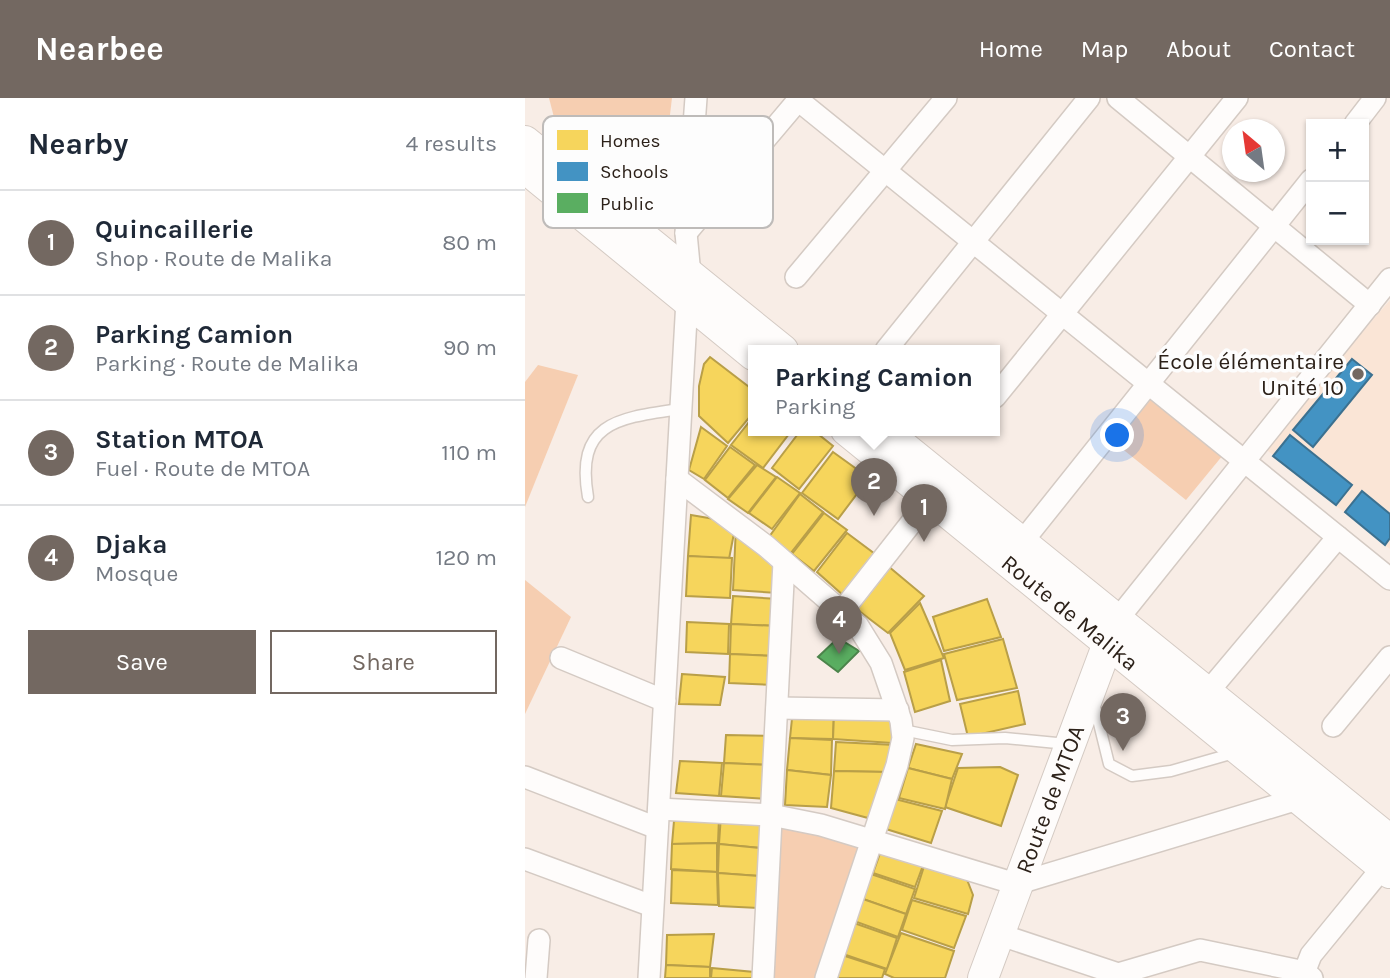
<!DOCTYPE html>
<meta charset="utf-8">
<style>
body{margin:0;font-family:Karla,sans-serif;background:#f6f6f7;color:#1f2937}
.controls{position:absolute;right:21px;top:21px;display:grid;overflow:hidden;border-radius:0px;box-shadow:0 2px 5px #0004}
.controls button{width:63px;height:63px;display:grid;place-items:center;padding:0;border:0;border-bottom:2px solid #e0e1e3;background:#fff;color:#1f2937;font:35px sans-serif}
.compass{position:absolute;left:697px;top:21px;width:63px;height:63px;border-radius:50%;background:#fff;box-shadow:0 2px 5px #0004;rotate:331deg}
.you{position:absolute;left:593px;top:338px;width:24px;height:24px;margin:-18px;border:5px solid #fff;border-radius:50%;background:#1a73e8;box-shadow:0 0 0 10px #1a73e833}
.badge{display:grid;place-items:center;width:46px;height:46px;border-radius:50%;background:#736861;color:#fff;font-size:23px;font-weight:700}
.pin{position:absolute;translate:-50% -58px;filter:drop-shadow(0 2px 4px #0008)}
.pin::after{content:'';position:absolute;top:37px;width:24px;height:21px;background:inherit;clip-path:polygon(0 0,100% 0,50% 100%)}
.popup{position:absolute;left:223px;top:247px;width:252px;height:91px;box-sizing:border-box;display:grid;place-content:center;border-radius:0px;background:#fff;filter:drop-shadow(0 2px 5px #0005);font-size:23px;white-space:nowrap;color:#747a83}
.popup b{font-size:26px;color:#1f2937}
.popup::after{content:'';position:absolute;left:50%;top:100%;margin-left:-14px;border:14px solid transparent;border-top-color:#fff}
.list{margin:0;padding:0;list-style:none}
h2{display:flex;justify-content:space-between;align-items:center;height:91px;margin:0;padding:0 28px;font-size:30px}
h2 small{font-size:23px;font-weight:400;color:#747a83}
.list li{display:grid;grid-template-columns:46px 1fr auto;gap:21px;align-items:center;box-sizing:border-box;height:105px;padding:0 28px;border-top:2px solid #e0e1e3}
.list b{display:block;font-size:26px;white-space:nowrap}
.list p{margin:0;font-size:23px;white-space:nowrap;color:#747a83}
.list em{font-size:23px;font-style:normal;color:#747a83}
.actions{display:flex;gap:14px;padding:21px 28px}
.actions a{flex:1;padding:16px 0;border:2px solid #736861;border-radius:0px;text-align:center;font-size:24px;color:#736861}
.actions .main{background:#736861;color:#fff}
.map{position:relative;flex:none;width:865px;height:880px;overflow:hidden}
header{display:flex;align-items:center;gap:42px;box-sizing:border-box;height:98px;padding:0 35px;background:#736861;color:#fff}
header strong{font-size:33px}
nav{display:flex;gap:38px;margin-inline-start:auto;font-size:24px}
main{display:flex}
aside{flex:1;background:#fff}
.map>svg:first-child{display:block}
.built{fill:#fae5d6}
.green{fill:#f6ceb1}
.homes{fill:#f6d55c;stroke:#b99f48;stroke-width:2}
.schools{fill:#4393c3;stroke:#3c7190;stroke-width:2}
.public{fill:#5aae61;stroke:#4c844b;stroke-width:2}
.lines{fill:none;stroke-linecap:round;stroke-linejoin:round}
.lane-casing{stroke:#d4cac3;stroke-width:13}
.street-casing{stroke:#d4cac3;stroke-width:24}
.secondary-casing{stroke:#d4cac3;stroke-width:32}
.lane{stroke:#fefcfb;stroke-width:10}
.street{stroke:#fefcfb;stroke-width:21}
.secondary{stroke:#fefcfb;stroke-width:30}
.poi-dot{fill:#736861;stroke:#fdfdfd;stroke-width:2.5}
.labels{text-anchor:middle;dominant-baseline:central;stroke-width:7;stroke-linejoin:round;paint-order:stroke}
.poi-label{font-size:23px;fill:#2c2119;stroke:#fdfdfd;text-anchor:end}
.street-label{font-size:23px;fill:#2c2119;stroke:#fdfdfd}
.key{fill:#fdfdfd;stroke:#bebbb9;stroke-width:2}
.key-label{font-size:19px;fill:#2c2119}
</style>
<header>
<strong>Nearbee</strong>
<nav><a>Home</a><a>Map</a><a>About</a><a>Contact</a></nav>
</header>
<main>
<aside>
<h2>Nearby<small>4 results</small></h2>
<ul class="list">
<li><span class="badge">1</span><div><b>Quincaillerie</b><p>Shop · Route de Malika</p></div><em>80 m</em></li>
<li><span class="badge">2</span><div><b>Parking Camion</b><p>Parking · Route de Malika</p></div><em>90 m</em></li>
<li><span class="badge">3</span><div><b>Station MTOA</b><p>Fuel · Route de MTOA</p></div><em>110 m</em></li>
<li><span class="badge">4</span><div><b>Djaka</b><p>Mosque</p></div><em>120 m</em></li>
</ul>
<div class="actions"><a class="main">Save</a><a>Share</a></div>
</aside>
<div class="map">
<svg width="865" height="880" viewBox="0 0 865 880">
<rect width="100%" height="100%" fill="#f8ede6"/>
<path class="built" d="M865 202V451L738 349Z"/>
<g class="green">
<path d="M24 0H147L135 100 31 27Z"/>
<path d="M13 267 53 277 0 409V284Z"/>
<path d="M627 300 698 357 661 402 590 345Z"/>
<path d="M0 482 46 519 0 616Z"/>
<path d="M249 729 339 746 291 880H242Z"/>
</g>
<g class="homes">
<path d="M185 259 228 292V315L203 345 174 318V288L179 266Z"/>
<path d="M228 319V332H267L238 370 206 347Z"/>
<path d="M176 329 202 348 179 381 164 372Z"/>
<path d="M276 332H288L308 348 274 391 247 370Z"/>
<path d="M205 349 230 367 203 400 180 382Z"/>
<path d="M308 354 344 380 313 421 277 395Z"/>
<path d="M232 367 251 379 223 415 203 401Z"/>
<path d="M252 379 275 395 247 431 224 415Z"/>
<path d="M275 396 298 414 265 456 244 439Z"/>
<path d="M299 415 322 432 289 473 267 456Z"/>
<path d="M166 417 195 422 210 430 204 461 163 458Z"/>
<path d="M211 429 254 464 252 495 208 492Z"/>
<path d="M322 435 350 456 319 498 292 474Z"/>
<path d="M163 458 207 460 205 500 161 498Z"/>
<path d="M363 468 399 498 363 535 329 509Z"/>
<path d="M208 498 253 501 252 528 206 526Z"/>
<path d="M462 501 476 539 419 553 408 519Z"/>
<path d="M395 505 419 560 380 572 365 535Z"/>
<path d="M162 524 204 526 203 556 161 554Z"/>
<path d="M206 526 252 528 250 558 205 556Z"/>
<path d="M478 541 492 590 432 602 419 556Z"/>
<path d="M205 556 250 558 249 587 204 585Z"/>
<path d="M416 562 425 603 390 614 379 574Z"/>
<path d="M157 576 200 579 195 607 154 606Z"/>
<path d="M493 593 500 626 443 639 435 606Z"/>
<path d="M268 611 309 613 308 641 265 640Z"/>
<path d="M309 616 369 621 367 645 308 641Z"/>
<path d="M201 637 245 638 244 667 199 665Z"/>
<path d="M265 640 307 642 306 677 262 672Z"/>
<path d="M311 644 370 647 363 674 309 673Z"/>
<path d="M391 646 437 656 427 681 383 670Z"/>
<path d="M155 663 197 665 194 698 151 695Z"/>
<path d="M199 665 244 667 242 701 196 698Z"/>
<path d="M475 669 493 677 476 728 420 709 433 670Z"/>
<path d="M383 670 427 681 420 711 374 700Z"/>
<path d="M262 672 306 677 302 709 260 707Z"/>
<path d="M309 673 363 674 343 720 306 710Z"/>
<path d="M370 701 417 713 406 745 361 731Z"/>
<path d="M196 717 239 719 235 750 194 746Z"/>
<path d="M194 720 193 745 147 746 149 723Z"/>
<path d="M192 745V774L146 771 147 746Z"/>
<path d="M194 746 235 750 234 778 193 775Z"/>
<path d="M358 747 400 762 390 789 348 775Z"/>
<path d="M401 762 439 774 448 797 443 816 389 800Z"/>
<path d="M147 772 192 774 193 807 146 805Z"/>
<path d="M193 775 234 778 233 810 194 808Z"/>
<path d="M346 776 390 791 381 816 338 801Z"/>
<path d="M338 801 381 816 373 839 329 823Z"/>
<path d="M387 802 441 818 429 850 377 832Z"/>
<path d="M329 825 372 840 362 871 318 856Z"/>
<path d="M376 835 429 853 420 880H369L360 876Z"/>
<path d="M189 836 185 869 141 867 142 837Z"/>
<path d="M317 857 360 871 357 880H309Z"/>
<path d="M141 867 185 869V880H140Z"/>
<path d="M187 870 229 874V880H186Z"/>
</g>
<g class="schools">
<path d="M827 261 847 277 788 349 768 332Z"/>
<path d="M765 337 827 387 811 407 748 358Z"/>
<path d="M837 393 865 416V440L860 447 820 414Z"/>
</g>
<path class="public" d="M313 540 334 553 313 574 293 559Z"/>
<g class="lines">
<g class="lane-casing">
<g id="lane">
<path d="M63 399C50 324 93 320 155 311"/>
<path d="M569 605 584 666 607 678 646 673 709 655"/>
<path d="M378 632 427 642 480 640 542 646"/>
</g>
</g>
<g class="street-casing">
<g id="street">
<path d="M593 0 845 207"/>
<path d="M273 2 865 481"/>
<path d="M830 26 850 0"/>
<path d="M161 135 275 0"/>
<path d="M165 177 161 135 171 0"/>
<path d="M271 179 421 0"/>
<path d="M361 252 564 0"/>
<path d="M470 299 712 0"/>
<path d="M152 381 241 448 333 528 356 565 376 623 378 640 372 667 301 880"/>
<path d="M497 444 786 82"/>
<path d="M318 512 405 401"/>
<path d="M592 522 865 181"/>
<path d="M36 560 140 603"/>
<path d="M682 595 813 439"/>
<path d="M252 610 373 612"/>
<path d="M808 628 865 559"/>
<path d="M0 679 132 730"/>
<path d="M134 711 246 717 296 727 491 786 773 701"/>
<path d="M0 761 127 808"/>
<path d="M473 836 593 876 675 852 780 874 787 880"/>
<path d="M11 880 14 842"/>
<path d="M124 880 162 202"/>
<path d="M238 880 259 464"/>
<path d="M777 880 786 857 858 769"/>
</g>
</g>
<g class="secondary-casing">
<g id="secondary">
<path d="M0 43 258 252"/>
<path d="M0 70 228 257"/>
<path id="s1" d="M321 332 865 775"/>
<path d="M358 332 865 742"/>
<path id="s2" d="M458 880 589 529"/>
</g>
</g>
<use href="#lane" class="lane"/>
<use href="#street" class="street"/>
<use href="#secondary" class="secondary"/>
</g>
<circle class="poi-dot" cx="833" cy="276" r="7"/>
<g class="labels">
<g class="poi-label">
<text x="819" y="263">École élémentaire<tspan x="819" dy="26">Unité 10</tspan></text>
</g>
<g class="street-label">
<text stroke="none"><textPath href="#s1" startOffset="289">Route de Malika</textPath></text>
<text stroke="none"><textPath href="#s2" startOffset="191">Route de MTOA</textPath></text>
</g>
</g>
<rect x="18" y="18" width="230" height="112" rx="10" class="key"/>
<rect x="32" y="32" width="31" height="20" fill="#f6d55c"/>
<rect x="32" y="64" width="31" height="19" fill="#4393c3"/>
<rect x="32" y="95" width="31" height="20" fill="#5aae61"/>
<g class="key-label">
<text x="75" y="49">Homes</text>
<text x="75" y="80">Schools</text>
<text x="75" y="112">Public</text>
</g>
</svg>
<div class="controls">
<button>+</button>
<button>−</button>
</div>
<svg class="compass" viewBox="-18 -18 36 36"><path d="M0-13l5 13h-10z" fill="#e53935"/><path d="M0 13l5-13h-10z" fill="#747a83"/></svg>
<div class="you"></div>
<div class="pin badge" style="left:399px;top:444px">1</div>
<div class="pin badge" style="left:349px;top:418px">2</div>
<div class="popup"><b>Parking Camion</b>Parking</div>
<div class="pin badge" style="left:598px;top:653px">3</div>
<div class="pin badge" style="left:314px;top:556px">4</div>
</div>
</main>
